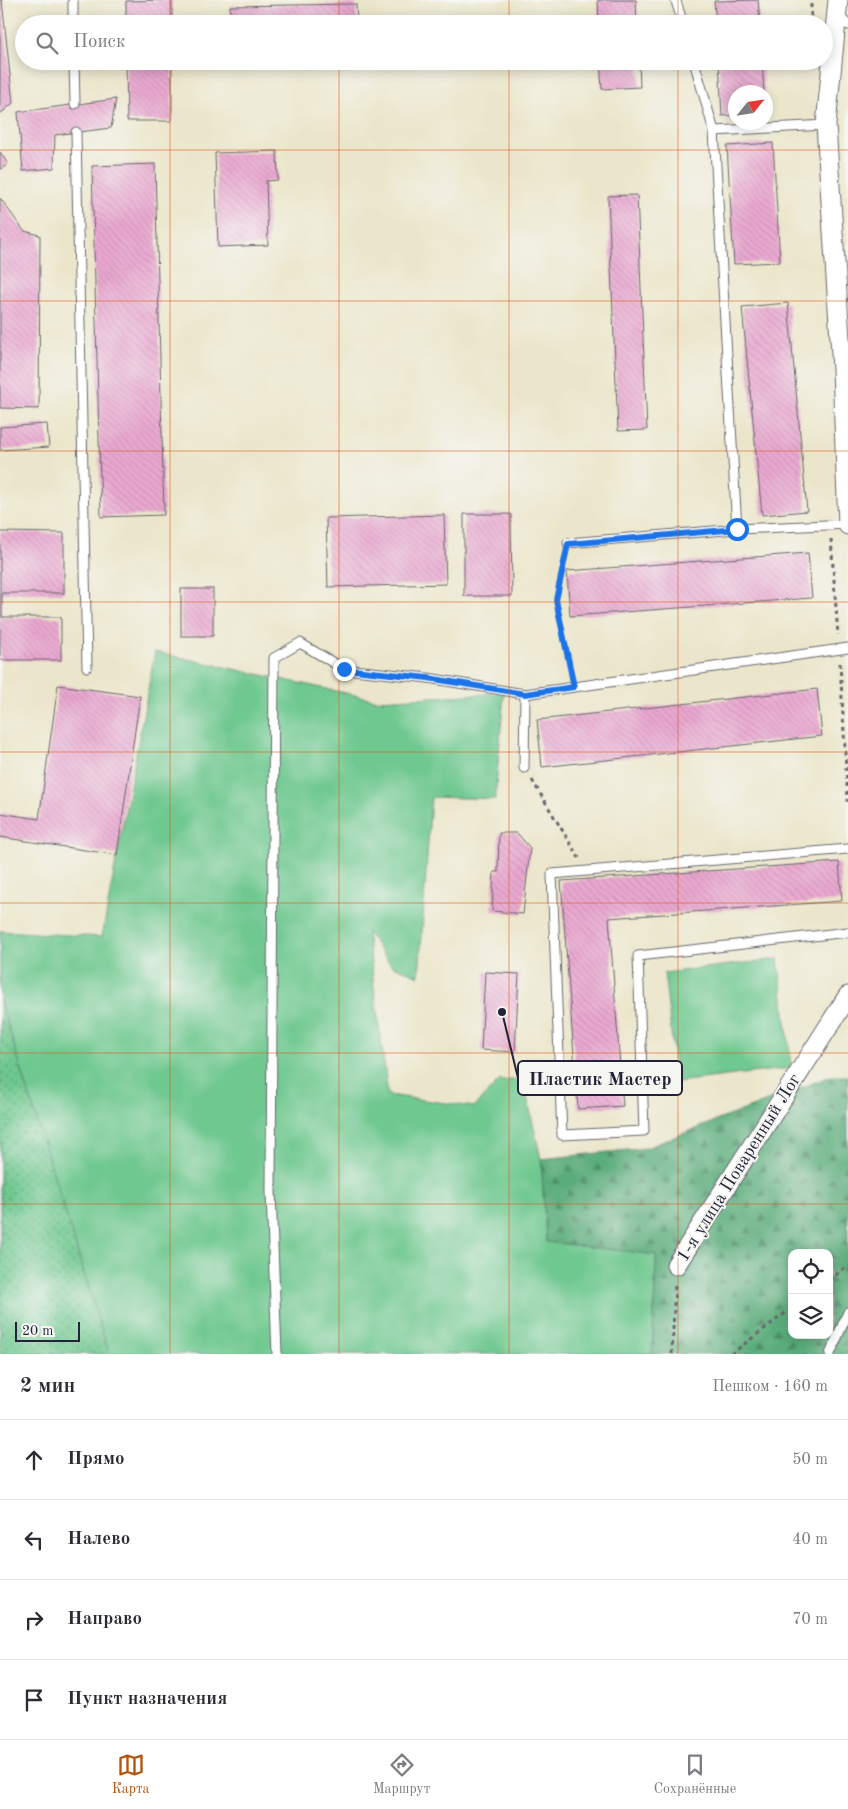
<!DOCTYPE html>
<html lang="ru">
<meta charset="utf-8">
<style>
body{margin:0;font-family:"Old Standard TT",serif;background:#f2f2f3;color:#2b2b33}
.controls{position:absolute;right:15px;bottom:15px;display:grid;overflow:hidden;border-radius:10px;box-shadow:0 2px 12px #0003}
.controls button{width:45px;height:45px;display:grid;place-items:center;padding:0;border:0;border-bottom:1px solid #e1e1e2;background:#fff;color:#2b2b33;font:25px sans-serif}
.compass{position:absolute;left:728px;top:85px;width:45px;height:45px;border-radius:50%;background:#fff;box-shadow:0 2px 12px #0003;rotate:60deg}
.scale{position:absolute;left:15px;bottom:12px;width:65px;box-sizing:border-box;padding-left:5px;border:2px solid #22223b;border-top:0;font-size:14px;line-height:18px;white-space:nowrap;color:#22223b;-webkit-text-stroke:4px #f6f6f2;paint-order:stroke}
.stop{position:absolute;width:15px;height:15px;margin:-11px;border:4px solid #1a73e8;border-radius:50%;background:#fff}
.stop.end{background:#1a73e8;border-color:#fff;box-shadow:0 1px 5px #0008}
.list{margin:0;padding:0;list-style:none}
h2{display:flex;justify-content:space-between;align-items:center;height:65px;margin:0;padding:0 20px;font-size:21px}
h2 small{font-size:16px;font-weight:400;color:#7c7c81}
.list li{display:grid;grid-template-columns:32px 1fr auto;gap:15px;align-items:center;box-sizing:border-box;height:80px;padding:0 20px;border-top:1px solid #e1e1e2}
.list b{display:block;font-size:19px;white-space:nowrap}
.list em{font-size:16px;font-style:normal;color:#7c7c81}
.icon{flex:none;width:28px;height:28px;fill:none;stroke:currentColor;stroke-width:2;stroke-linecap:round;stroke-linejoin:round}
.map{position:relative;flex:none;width:848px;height:1354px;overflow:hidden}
.search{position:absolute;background:#fff;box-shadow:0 2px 12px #0003;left:15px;right:15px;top:15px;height:55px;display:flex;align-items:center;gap:12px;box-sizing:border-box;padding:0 18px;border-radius:28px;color:#7c7c81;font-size:19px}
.sheet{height:385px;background:#fff}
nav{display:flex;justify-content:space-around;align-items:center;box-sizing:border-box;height:70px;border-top:1px solid #e1e1e2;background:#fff;font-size:14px;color:#7c7c81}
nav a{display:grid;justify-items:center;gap:2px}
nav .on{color:#b45309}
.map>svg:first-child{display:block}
.grass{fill:url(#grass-dots);stroke:#487565}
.forest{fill:url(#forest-firs);stroke:#3e675a;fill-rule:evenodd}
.green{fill:#6ec88f;stroke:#487565}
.building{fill:url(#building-back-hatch)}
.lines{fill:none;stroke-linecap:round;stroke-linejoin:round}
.lane-casing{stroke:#68676d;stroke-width:11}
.street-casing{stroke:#68676d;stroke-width:21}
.path{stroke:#68676d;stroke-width:3;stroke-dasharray:4 4;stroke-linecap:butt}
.lane{stroke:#fff;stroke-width:9}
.street{stroke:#fff;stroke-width:19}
.route{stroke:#1a73e8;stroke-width:6}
.grid{fill:none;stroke:#de560e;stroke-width:1;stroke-opacity:0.55}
.labels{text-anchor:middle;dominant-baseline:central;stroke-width:4;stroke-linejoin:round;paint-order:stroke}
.street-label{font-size:18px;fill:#22223b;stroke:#f6f6f2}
.leader{fill:none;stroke:#22223b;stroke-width:2}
.callout-dot{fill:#22223b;stroke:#f6f6f2;stroke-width:2}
.callout{fill:#f6f6f2;stroke:#22223b;stroke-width:2}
.callout-label{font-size:19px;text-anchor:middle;font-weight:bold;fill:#22223b}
</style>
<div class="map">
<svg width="848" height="1354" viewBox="0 0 848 1354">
<defs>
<pattern id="grass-dots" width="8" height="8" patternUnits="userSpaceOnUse" patternTransform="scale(1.25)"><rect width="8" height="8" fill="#6ec88f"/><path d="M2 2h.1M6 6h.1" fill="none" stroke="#5aa276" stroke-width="1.8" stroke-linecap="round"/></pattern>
<pattern id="forest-firs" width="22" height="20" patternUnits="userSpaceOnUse" patternTransform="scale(1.25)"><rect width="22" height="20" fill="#5aac7a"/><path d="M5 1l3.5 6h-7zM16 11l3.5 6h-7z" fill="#4a8c65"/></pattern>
<pattern id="building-back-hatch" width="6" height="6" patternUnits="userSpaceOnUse" patternTransform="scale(1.25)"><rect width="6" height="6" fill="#eaa8d0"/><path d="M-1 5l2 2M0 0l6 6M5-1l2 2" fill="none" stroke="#c890b4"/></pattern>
</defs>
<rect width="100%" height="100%" fill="#f6f6f2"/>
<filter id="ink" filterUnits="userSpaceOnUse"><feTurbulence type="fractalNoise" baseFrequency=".02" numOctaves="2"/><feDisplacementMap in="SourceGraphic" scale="10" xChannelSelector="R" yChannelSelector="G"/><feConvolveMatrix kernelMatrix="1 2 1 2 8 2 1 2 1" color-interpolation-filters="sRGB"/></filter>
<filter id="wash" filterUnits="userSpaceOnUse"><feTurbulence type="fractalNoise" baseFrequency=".0096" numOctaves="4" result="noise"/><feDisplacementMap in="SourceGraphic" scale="20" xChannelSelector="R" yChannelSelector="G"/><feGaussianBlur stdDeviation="1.12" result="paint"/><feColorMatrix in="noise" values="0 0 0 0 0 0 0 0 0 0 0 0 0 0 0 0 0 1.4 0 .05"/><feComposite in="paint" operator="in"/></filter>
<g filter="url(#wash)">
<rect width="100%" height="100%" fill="#ebe6cb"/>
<path class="grass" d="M0 1000 109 1354H0Z"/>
<path class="forest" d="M831 1076H848V1354H652L656 1255 546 1242 541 1159 646 1148ZM792 1253H829V1335H792Z"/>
<g class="green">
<path d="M155 652 378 700 504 693 495 799 431 797 419 976 391 965 367 932 388 1095 474 1107 499 1081 523 1079 541 1159 546 1242 656 1255 652 1354H109L0 1000V931L102 937Z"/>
<path d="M778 959 792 1068 677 1082 664 973Z"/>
</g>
<g id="blocks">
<g class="building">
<path d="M0 0H2L13 103 0 114Z"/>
<path d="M172 0V24H126V1Z"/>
<path d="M598 0H636L637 24H599Z"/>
<path d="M758 0 760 24H716L714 1Z"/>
<path d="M356 4 357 24H231L230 6Z"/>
<path d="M126 61H172V121H127Z"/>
<path d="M600 61H639L640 87 602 89Z"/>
<path d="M719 61H762L764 92H736V115L722 116Z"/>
<path d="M116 99 111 128 55 135 54 168 23 171 18 112Z"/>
<path d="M773 143 780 262 734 264 727 146Z"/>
<path d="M277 151 278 180 266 181 268 245 218 247 215 153Z"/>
<path d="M0 152 8 164 0 170Z"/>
<path d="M155 164 164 515 101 517 92 166Z"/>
<path d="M637 195 647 430 618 431 608 196Z"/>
<path d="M0 198 24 231 40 235 39 409 0 408Z"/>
<path d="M788 303 807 511 762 515 742 307Z"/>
<path d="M47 424 49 447 0 450V427Z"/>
<path d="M464 514H511L512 596H464Z"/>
<path d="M444 515 446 584 328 587 326 518Z"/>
<path d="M0 532 64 533V593H2V617H61V660H0Z"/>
<path d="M808 553 812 598 570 616 567 571Z"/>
<rect x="181" y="589" width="32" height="47"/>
<path d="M58 685 140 696 117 855 0 837V813L39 819Z"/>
<path d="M817 689 822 736 542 767 537 720Z"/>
<path d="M499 833H517L530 848 523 914 492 911 494 872H498Z"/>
<path d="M839 862 842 901 609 918 623 1106 578 1109 561 881Z"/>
<path d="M485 972 519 974 515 1052 481 1050Z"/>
</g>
</g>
</g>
<g filter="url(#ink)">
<use href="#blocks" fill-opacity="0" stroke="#68676d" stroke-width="1"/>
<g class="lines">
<g class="lane-casing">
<g id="lane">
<path d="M73 0V24"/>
<path d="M676 1 683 24"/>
<path d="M837 14 848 25"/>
<path d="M74 61 75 104"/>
<path d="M694 61 714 131 737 529"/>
<path d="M714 131 826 125"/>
<path d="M76 132 87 667"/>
<path d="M568 543 737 529 848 524"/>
<path d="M524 768 525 694 848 648"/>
<path d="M848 849 552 874 562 1135 644 1131 638 956 848 932"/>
<path d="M277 1354 271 1192 274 658 300 643 344 669 428 678 525 694"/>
<path d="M830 1354 848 1312"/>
</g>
</g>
<g class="street-casing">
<g id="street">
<path d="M838 0 826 125 842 369 848 525"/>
<path d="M676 1265 848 996"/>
</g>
</g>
<g class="path">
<path d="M811 24V0"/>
<path d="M831 539 838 635"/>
<path d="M565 558 556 600 572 674"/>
<path d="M840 663 848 802"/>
<path d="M532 780 579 858"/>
<path d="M829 1280 848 1265"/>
<path d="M672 1354 675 1283"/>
<path d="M731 1354 792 1308"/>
</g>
<use href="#lane" class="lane"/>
<use href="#street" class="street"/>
</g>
</g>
<g class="lines" filter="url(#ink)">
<path class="route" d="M344 669 428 678 525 694 574 687 556 600 568 544 737 529"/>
</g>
<path class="grid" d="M170 0V24M339 0V24M509 0V24M678 0V24M170 61V1354M339 61V1354M509 61V1354M678 61V1354M0 150H848M0 301H848M0 451H848M0 602H848M0 752H848M0 903H848M0 1053H848M0 1204H848"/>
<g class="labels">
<g class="street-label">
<text transform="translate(739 1168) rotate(-58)">1-я улица Поваренный Лог</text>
</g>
</g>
<path class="leader" d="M502 1012L518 1078"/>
<circle class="callout-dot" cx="502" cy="1012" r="5"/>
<rect class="callout" x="518" y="1061" width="164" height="34" rx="5"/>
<g class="callout-label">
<text x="600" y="1085">Пластик Мастер</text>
</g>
</svg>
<div class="controls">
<button><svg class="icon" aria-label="locate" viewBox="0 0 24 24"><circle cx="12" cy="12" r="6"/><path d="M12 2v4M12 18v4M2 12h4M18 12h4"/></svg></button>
<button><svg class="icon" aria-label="layers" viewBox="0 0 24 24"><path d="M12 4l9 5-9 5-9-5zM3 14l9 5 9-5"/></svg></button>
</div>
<svg class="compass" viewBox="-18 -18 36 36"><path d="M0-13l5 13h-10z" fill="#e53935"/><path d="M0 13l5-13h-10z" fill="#7c7c81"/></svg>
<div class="scale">20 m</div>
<div class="stop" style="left:737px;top:529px"></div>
<div class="stop end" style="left:344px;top:669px"></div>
<div class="search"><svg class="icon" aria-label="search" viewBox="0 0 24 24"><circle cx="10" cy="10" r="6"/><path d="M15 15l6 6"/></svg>Поиск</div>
</div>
<section class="sheet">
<h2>2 мин<small>Пешком · 160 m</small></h2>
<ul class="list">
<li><svg class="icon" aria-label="ahead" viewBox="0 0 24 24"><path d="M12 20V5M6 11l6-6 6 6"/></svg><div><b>Прямо</b></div><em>50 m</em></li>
<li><svg class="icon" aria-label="left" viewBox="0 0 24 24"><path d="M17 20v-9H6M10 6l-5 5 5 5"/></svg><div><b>Налево</b></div><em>40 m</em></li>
<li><svg class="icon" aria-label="right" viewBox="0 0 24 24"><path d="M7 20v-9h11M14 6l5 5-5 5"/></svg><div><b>Направо</b></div><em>70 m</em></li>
<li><svg class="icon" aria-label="arrive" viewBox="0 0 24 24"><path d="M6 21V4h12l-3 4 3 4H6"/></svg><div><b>Пункт назначения</b></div></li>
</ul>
</section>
<nav>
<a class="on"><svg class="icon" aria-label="map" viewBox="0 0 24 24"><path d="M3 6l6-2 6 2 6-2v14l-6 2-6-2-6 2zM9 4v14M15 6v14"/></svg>Карта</a>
<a><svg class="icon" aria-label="directions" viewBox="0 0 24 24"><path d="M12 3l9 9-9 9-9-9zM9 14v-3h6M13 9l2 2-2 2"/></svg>Маршрут</a>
<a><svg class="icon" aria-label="saved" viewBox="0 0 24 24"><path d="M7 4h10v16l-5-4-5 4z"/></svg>Сохранённые</a>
</nav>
